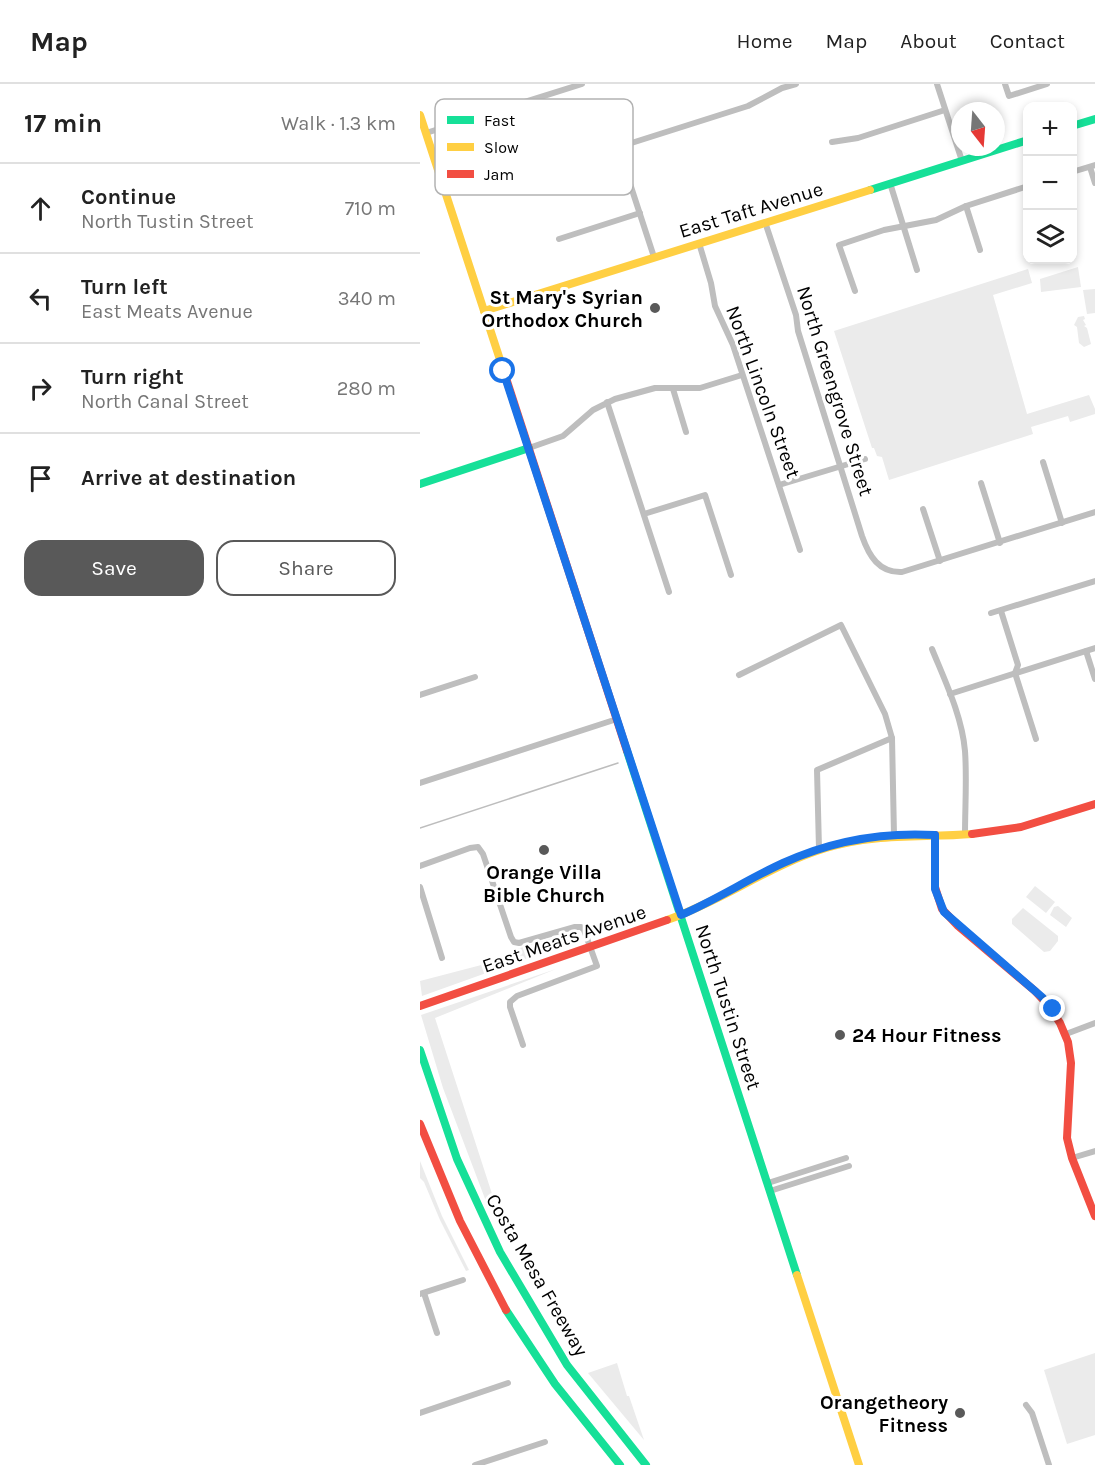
<!DOCTYPE html>
<meta charset="utf-8">
<style>
body{margin:0;font-family:Karla,sans-serif;background:#f6f6f6;color:#222}
.controls{position:absolute;right:18px;top:18px;display:grid;overflow:hidden;border-radius:12px;box-shadow:0 3px 9px #0003}
.controls button{width:54px;height:54px;display:grid;place-items:center;padding:0;border:0;border-bottom:2px solid #e0e0e0;background:#fff;color:#222;font:30px sans-serif}
.compass{position:absolute;left:531px;top:18px;width:54px;height:54px;border-radius:50%;background:#fff;box-shadow:0 3px 9px #0003;rotate:163deg}
.stop{position:absolute;width:18px;height:18px;margin:-14px;border:4px solid #1a73e8;border-radius:50%;background:#fff}
.stop.end{background:#1a73e8;border-color:#fff;box-shadow:0 2px 6px #0008}
.list{margin:0;padding:0;list-style:none}
h2{display:flex;justify-content:space-between;align-items:center;height:78px;margin:0;padding:0 24px;font-size:26px}
h2 small{font-size:20px;font-weight:400;color:#767676}
.list li{display:grid;grid-template-columns:39px 1fr auto;gap:18px;align-items:center;box-sizing:border-box;height:90px;padding:0 24px;border-top:2px solid #e0e0e0}
.list b{display:block;font-size:22px;white-space:nowrap}
.list p{margin:0;font-size:20px;white-space:nowrap;color:#767676}
.list em{font-size:20px;font-style:normal;color:#767676}
.actions{display:flex;gap:12px;padding:18px 24px}
.actions a{flex:1;padding:14px 0;border:2px solid #595959;border-radius:18px;text-align:center;font-size:21px;color:#595959}
.actions .main{background:#595959;color:#fff}
.icon{flex:none;width:33px;height:33px;fill:none;stroke:currentColor;stroke-width:2;stroke-linecap:round;stroke-linejoin:round}
.map{position:relative;flex:none;width:675px;height:1381px;overflow:hidden}
header{display:flex;align-items:center;gap:36px;box-sizing:border-box;height:84px;padding:0 30px;background:#fff;border-bottom:2px solid #e0e0e0}
header strong{font-size:28px}
nav{display:flex;gap:33px;margin-inline-start:auto;font-size:21px}
main{display:flex}
aside{flex:1;background:#fff}
.map>svg:first-child{display:block}
.green{fill:#ebebeb}
.lines{fill:none;stroke-linecap:round;stroke-linejoin:round}
.stream{stroke:#bdbdbd;stroke-width:1.5}
.street{stroke:#bebebe;stroke-width:6}
.fast{stroke:#16e098;stroke-width:8}
.slow{stroke:#ffcf43;stroke-width:8}
.jam{stroke:#f24e42;stroke-width:8}
.route{stroke:#1a73e8;stroke-width:8}
.poi-dot{fill:#595959;stroke:#fff;stroke-width:2}
.labels{text-anchor:middle;dominant-baseline:central;stroke-width:6;stroke-linejoin:round;paint-order:stroke}
.street-label{font-size:20px;fill:#000;stroke:#fff}
.poi-label{font-size:20px;font-weight:bold;fill:#000;stroke:#fff;text-anchor:end}
.key{fill:#fff;stroke:#b2b2b2;stroke-width:1.5}
.key-label{font-size:16px;fill:#000}
</style>
<header>
<strong>Map</strong>
<nav><a>Home</a><a>Map</a><a>About</a><a>Contact</a></nav>
</header>
<main>
<aside>
<h2>17 min<small>Walk · 1.3 km</small></h2>
<ul class="list">
<li><svg class="icon" aria-label="ahead" viewBox="0 0 24 24"><path d="M12 20V5M6 11l6-6 6 6"/></svg><div><b>Continue</b><p>North Tustin Street</p></div><em>710 m</em></li>
<li><svg class="icon" aria-label="left" viewBox="0 0 24 24"><path d="M17 20v-9H6M10 6l-5 5 5 5"/></svg><div><b>Turn left</b><p>East Meats Avenue</p></div><em>340 m</em></li>
<li><svg class="icon" aria-label="right" viewBox="0 0 24 24"><path d="M7 20v-9h11M14 6l5 5-5 5"/></svg><div><b>Turn right</b><p>North Canal Street</p></div><em>280 m</em></li>
<li><svg class="icon" aria-label="arrive" viewBox="0 0 24 24"><path d="M6 21V4h12l-3 4 3 4H6"/></svg><div><b>Arrive at destination</b></div></li>
</ul>
<div class="actions"><a class="main">Save</a><a>Share</a></div>
</aside>
<div class="map">
<svg width="675" height="1381" viewBox="0 0 675 1381">
<rect width="100%" height="100%" fill="#fff"/>
<g class="green">
<path d="M658 183 661 203 621 208 620 195Z"/>
<path d="M608 185 612 199 573 211 607 330 669 311 675 325V330L650 338 648 332 611 343 613 350 469 396 462 373 457 372 454 364H452L414 247Z"/>
<path d="M675 205V229L667 230 663 206Z"/>
<path d="M664 232 665 235 663 236 666 241 664 242 667 244 671 260 664 263 659 259 657 243 654 241 658 233Z"/>
<path d="M615 802 635 818 626 829 606 813Z"/>
<path d="M638 822 652 834 646 843 630 831 634 823Z"/>
<path d="M603 824 638 852V857L630 867 624 868 592 840V835Z"/>
<path d="M155 847 159 849 158 854 119 870 2 912 0 897 92 873 97 865Z"/>
<path d="M136 885 15 934 74 1116 70 1120H67L23 1004 1 931Z"/>
<path d="M0 1077 22 1132 49 1186 46 1187 20 1136 4 1098 0 1094Z"/>
<path d="M675 1269V1351L647 1360 624 1286Z"/>
<path d="M197 1279 207 1312H209L224 1356 168 1289Z"/>
</g>
<g class="lines">
<path class="stream" d="M0 744 198 679"/>
<g class="street">
<path d="M517 0 542 77"/>
<path d="M585 0 589 12 627 0"/>
<path d="M6 49 162 0"/>
<path d="M412 58 438 54 525 26"/>
<path d="M198 63 234 173"/>
<path d="M670 83 675 99"/>
<path d="M652 88 675 81"/>
<path d="M117 89 328 22 362 4 376 0"/>
<path d="M470 99 497 186"/>
<path d="M546 122 560 166"/>
<path d="M345 138 376 231 378 247 442 452C449 472 459 489 482 488L675 428"/>
<path d="M139 155 220 129"/>
<path d="M279 159 291 199 295 222 313 261 380 466"/>
<path d="M435 207 419 161 464 146 516 136 546 122 608 102"/>
<path d="M253 305 266 348"/>
<path d="M187 318 249 508"/>
<path d="M109 364 143 352 173 326 195 315 235 304H280L322 291"/>
<path d="M623 378 642 439"/>
<path d="M561 399 580 459"/>
<path d="M359 401 445 375"/>
<path d="M503 425 520 477"/>
<path d="M224 430 285 411 311 491"/>
<path d="M581 527 598 581 595 589 616 655"/>
<path d="M571 529 675 497"/>
<path d="M512 565C525 597 542 632 545 667 547 694 545 723 545 751"/>
<path d="M666 567 675 595"/>
<path d="M319 591 421 541 465 630 472 654 474 751"/>
<path d="M530 610 675 564"/>
<path d="M0 611 55 593"/>
<path d="M0 699 197 635"/>
<path d="M399 765 397 686 472 654"/>
<path d="M0 782 50 764 58 763 63 770 91 853 94 858 99 859 155 843H161L164 846 177 882 97 912 90 918V923L103 961"/>
<path d="M0 803 22 874"/>
<path d="M646 950 675 939"/>
<path d="M652 1074 675 1067"/>
<path d="M348 1099 426 1074"/>
<path d="M350 1107 429 1082"/>
<path d="M4 1209 17 1249"/>
<path d="M0 1210 43 1196"/>
<path d="M606 1321 612 1329 629 1381"/>
<path d="M0 1329 88 1299"/>
<path d="M55 1381 125 1358"/>
</g>
<g class="fast">
<path d="M652 42 675 35"/>
<path d="M450 106 608 56"/>
<path d="M0 400 109 364"/>
<path d="M207 667 377 1191"/>
<path d="M0 966 37 1075 80 1168 147 1281 226 1381"/>
<path d="M86 1226 135 1300 200 1381"/>
</g>
<g class="slow">
<path d="M0 31 85 291"/>
<path d="M64 227 450 106"/>
<path d="M247 836C302 817 350 781 406 764 454 749 503 754 552 750"/>
<path d="M377 1191 439 1381"/>
</g>
<g class="jam">
<path d="M85 291 207 667"/>
<path d="M552 750 601 743 675 720"/>
<path d="M515 751V803L522 825 538 842 615 907 629 922 640 939 648 958 651 979 647 1054 652 1074 675 1132"/>
<path d="M0 922 247 836"/>
<path d="M0 1040 40 1137 86 1226"/>
</g>
</g>
<g class="lines">
<path class="route" d="M83 287 261 831C296 816 328 795 363 779 411 757 463 748 515 751V805L524 828 622 913 633 925"/>
</g>
<g class="poi-dot">
<circle cx="235" cy="224" r="6"/>
<circle cx="124" cy="766" r="6"/>
<circle cx="420" cy="951" r="6"/>
<circle cx="540" cy="1329" r="6"/>
</g>
<g class="labels">
<g class="street-label">
<text transform="translate(331 126) rotate(-17)">East Taft Avenue</text>
<text transform="translate(415 307) rotate(73)">North Greengrove Street</text>
<text transform="translate(343 308) rotate(70)">North Lincoln Street</text>
<text transform="translate(144 855) rotate(-19)">East Meats Avenue</text>
<text transform="translate(308 923) rotate(72)">North Tustin Street</text>
<text transform="translate(117 1191) rotate(60)">Costa Mesa Freeway</text>
</g>
<g class="poi-label">
<text x="223" y="213">St Mary's Syrian<tspan x="223" dy="23">Orthodox Church</tspan></text>
<text x="124" y="788" text-anchor="middle">Orange Villa<tspan x="124" dy="23">Bible Church</tspan></text>
<text x="432" y="951" text-anchor="start">24 Hour Fitness</text>
<text x="528" y="1318">Orangetheory<tspan x="528" dy="23">Fitness</tspan></text>
</g>
</g>
<rect x="15" y="15" width="198" height="96" rx="9" class="key"/>
<rect x="27" y="32" width="27" height="8" fill="#16e098"/>
<rect x="27" y="59" width="27" height="8" fill="#ffcf43"/>
<rect x="27" y="86" width="27" height="8" fill="#f24e42"/>
<g class="key-label">
<text x="64" y="42">Fast</text>
<text x="64" y="69">Slow</text>
<text x="64" y="96">Jam</text>
</g>
</svg>
<div class="controls">
<button>+</button>
<button>−</button>
<button><svg class="icon" aria-label="layers" viewBox="0 0 24 24"><path d="M12 4l9 5-9 5-9-5zM3 14l9 5 9-5"/></svg></button>
</div>
<svg class="compass" viewBox="-18 -18 36 36"><path d="M0-13l5 13h-10z" fill="#e53935"/><path d="M0 13l5-13h-10z" fill="#767676"/></svg>
<div class="stop" style="left:83px;top:287px"></div>
<div class="stop end" style="left:633px;top:925px"></div>
</div>
</main>
